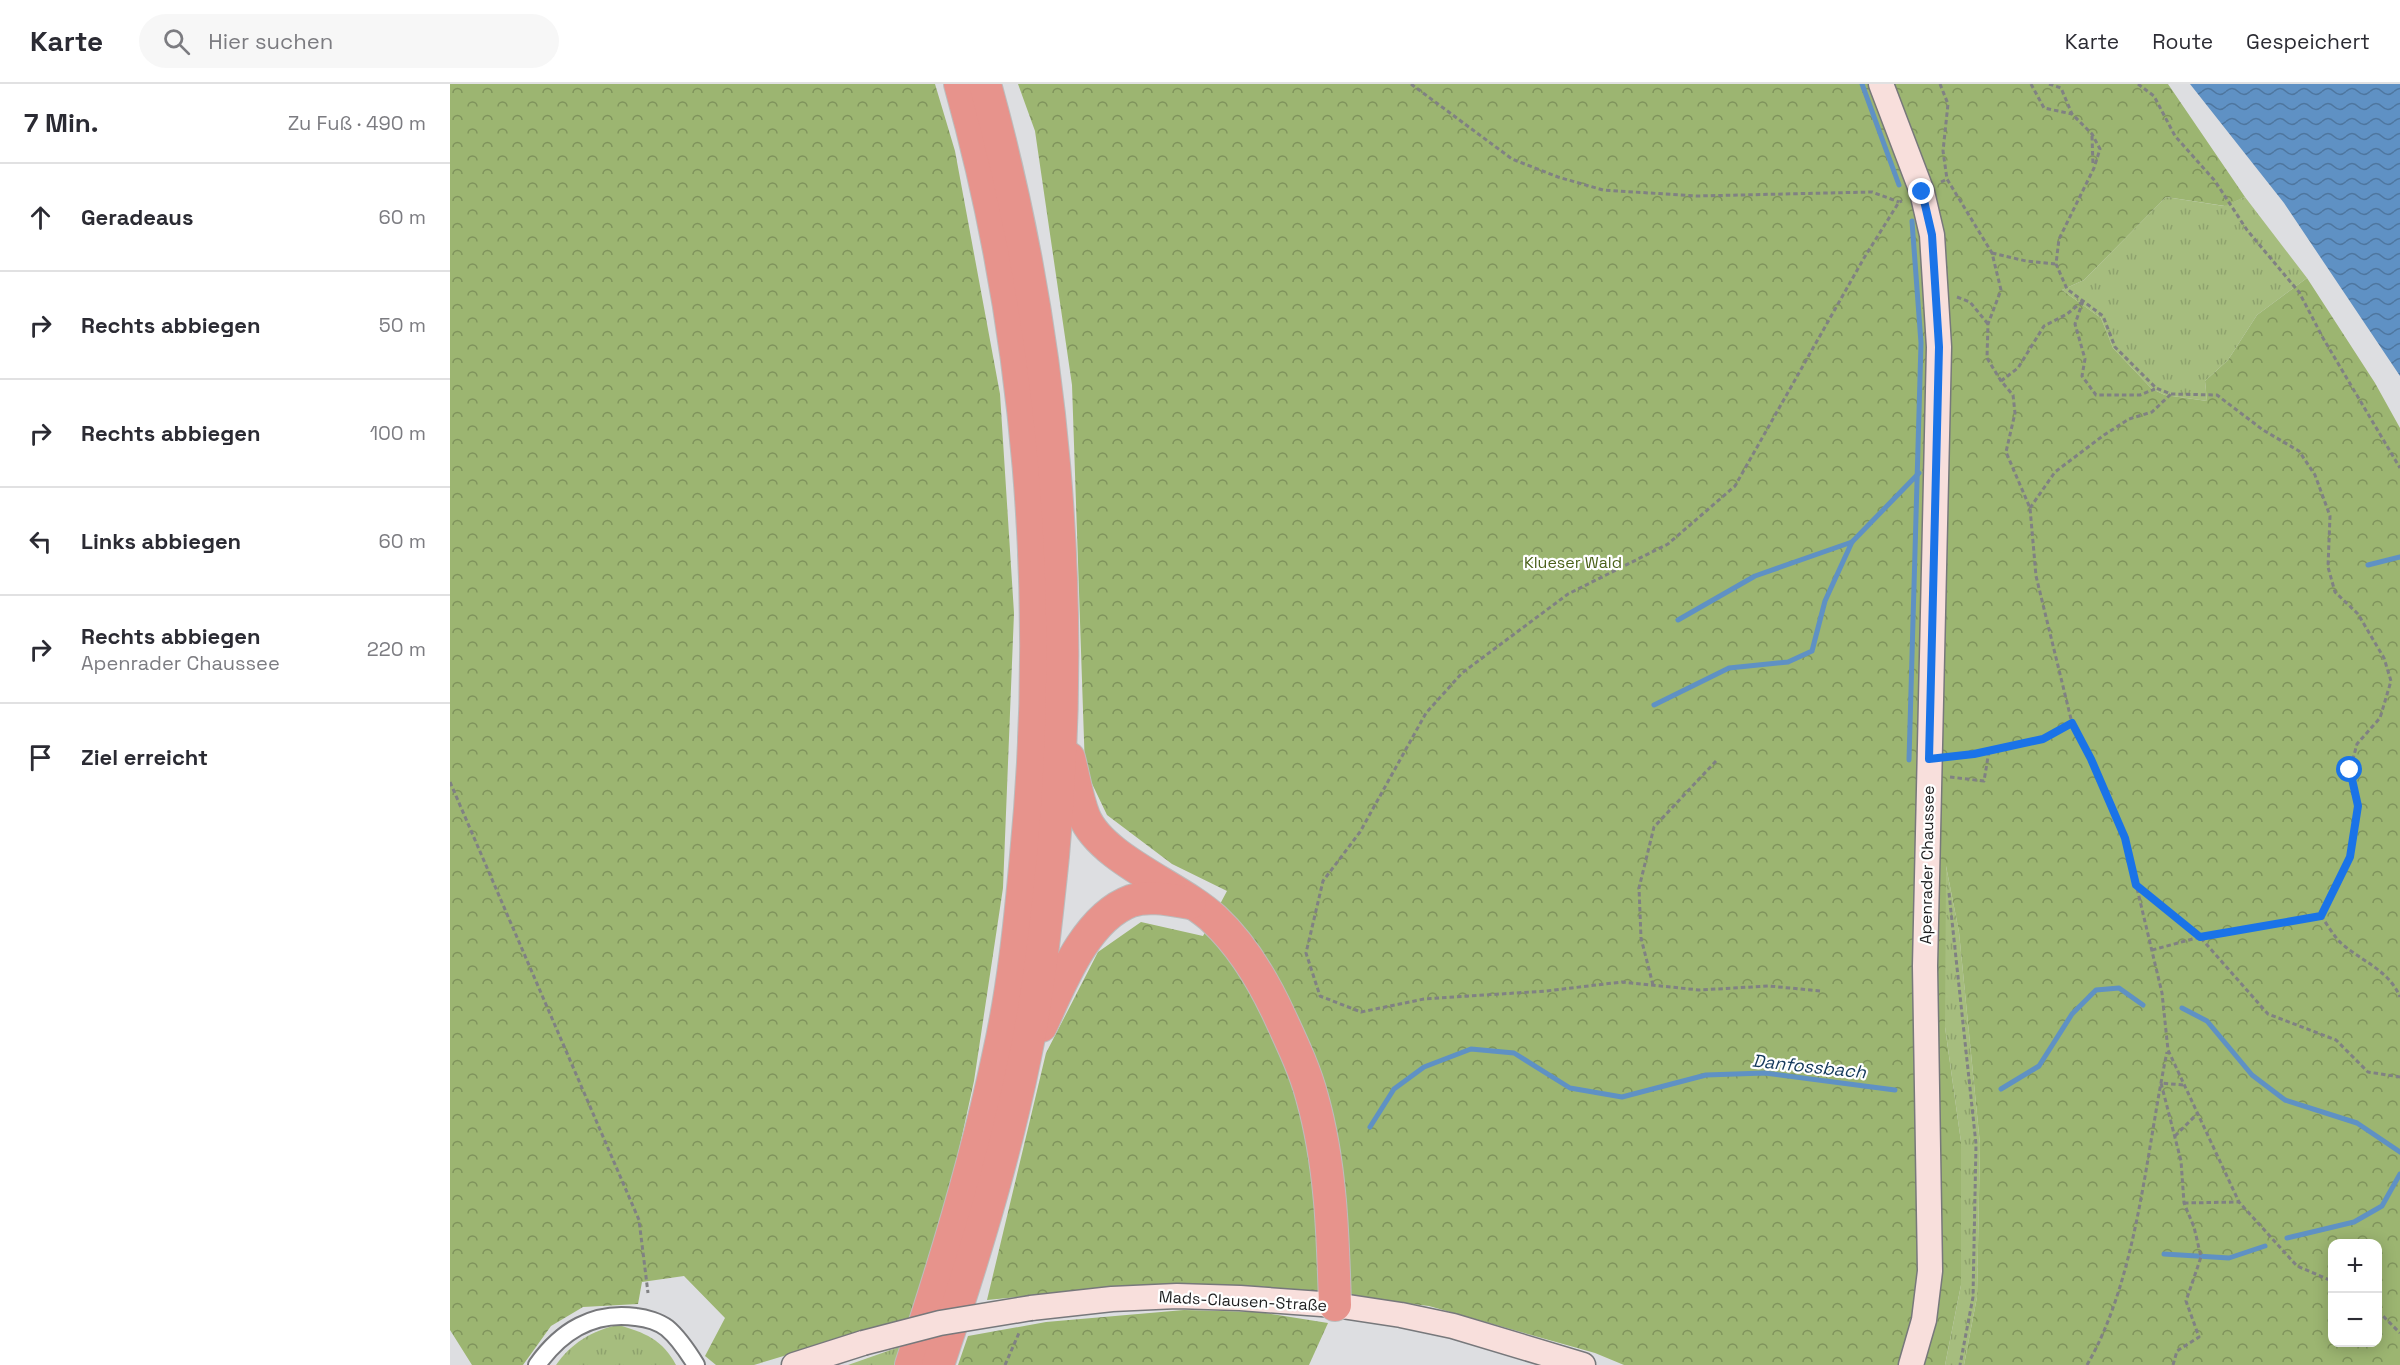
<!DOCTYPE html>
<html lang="de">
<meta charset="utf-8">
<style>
body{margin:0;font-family:"Space Grotesk",sans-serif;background:#f7f7f7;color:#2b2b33}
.controls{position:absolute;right:18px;bottom:18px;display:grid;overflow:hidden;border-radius:12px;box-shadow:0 3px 15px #0003}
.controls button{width:54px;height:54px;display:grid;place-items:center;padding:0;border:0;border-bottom:2px solid #e1e1e2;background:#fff;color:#2b2b33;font:30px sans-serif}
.stop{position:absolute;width:18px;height:18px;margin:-14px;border:4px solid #1a73e8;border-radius:50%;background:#fff}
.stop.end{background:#1a73e8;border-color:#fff;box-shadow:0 2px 6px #0008}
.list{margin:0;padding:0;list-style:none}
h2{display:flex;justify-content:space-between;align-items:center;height:78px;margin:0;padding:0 24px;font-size:26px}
h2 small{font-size:20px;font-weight:400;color:#7c7c81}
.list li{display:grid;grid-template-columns:39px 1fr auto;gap:18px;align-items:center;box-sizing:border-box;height:108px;padding:0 24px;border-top:2px solid #e1e1e2}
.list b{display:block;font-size:22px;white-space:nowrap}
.list p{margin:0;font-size:20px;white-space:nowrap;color:#7c7c81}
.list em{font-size:20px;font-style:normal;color:#7c7c81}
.icon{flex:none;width:33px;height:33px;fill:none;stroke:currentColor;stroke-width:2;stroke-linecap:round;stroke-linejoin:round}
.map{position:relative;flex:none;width:1950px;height:1281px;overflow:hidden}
header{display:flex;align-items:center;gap:36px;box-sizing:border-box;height:84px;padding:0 30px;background:#fff;border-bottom:2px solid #e1e1e2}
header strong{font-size:28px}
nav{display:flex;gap:33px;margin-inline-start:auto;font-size:21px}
.search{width:420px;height:54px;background:#f7f7f7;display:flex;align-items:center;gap:15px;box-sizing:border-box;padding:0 21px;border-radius:33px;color:#7c7c81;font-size:22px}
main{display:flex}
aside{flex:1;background:#fff}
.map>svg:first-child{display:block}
.grass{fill:url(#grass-tufts)}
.forest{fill:url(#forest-crowns);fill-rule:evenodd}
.water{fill:url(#water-waves)}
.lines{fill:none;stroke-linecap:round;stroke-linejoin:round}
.stream{stroke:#5f91c4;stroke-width:5}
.street-casing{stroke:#77787b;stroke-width:20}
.secondary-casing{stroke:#77787b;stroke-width:27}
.highway-casing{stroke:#bcbcbc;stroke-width:34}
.path{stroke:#808183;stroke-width:3;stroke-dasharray:4.5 3;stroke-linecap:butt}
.street{stroke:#fff;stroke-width:16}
.secondary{stroke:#f8dfdc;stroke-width:24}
.highway{stroke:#e7938c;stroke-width:32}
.secondary-bridge-casing{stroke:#77787b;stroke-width:27;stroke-linecap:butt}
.secondary-bridge{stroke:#f8dfdc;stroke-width:24}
.route{stroke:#1a73e8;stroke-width:8}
.labels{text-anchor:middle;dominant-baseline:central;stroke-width:4.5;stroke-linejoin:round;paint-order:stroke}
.park-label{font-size:16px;fill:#4b6119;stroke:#fff}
.street-label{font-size:16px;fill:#1f2021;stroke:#fff}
.water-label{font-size:18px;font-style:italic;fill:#13385b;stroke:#fff}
</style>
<header>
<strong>Karte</strong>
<div class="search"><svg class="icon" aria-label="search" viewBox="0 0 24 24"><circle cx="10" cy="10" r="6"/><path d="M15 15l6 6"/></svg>Hier suchen</div>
<nav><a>Karte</a><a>Route</a><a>Gespeichert</a></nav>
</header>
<main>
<aside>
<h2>7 Min.<small>Zu Fuß · 490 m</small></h2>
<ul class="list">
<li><svg class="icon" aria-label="ahead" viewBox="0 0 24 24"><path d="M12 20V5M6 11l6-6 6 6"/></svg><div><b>Geradeaus</b></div><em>60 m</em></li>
<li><svg class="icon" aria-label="right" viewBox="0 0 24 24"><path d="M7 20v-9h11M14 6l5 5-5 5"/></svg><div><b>Rechts abbiegen</b></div><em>50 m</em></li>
<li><svg class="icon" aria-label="right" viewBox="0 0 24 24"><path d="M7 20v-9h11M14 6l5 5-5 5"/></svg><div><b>Rechts abbiegen</b></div><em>100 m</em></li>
<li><svg class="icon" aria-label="left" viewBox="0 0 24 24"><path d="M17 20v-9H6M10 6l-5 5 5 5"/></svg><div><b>Links abbiegen</b></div><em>60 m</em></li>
<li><svg class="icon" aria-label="right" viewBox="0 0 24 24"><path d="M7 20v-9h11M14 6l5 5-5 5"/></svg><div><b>Rechts abbiegen</b><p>Apenrader Chaussee</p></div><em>220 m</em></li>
<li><svg class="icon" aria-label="arrive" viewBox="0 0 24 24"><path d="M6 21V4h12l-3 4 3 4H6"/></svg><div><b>Ziel erreicht</b></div></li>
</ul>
</aside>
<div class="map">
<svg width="1950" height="1281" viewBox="0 0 1950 1281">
<defs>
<pattern id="grass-tufts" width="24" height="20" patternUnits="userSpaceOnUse" patternTransform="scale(1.5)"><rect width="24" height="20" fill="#a6bd7e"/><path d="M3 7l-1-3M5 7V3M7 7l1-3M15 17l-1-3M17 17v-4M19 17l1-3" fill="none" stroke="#8ea26d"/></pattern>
<pattern id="forest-crowns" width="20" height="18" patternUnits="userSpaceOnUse" patternTransform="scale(1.5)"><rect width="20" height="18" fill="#9cb571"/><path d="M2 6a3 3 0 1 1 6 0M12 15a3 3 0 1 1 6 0" fill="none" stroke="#7f935c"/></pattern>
<pattern id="water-waves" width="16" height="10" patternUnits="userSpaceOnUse" patternTransform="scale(1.5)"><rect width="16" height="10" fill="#5f91c4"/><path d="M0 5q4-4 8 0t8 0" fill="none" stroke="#4e769f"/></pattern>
</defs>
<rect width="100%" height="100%" fill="#dddee1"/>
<g class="grass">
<path d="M1716 113 1774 122 1795 113 1857 194 1807 231 1778 276 1755 297 1757 317 1715 311 1702 305 1663 264 1651 234 1612 206 1634 196Z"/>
<path d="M1495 777 1509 848 1530 1060 1527 1213 1514 1281H1495L1511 1201V1058L1495 943Z"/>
<path d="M168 1241C194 1248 213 1256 226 1281H106C120 1260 143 1246 168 1241Z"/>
<path d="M452 1262 444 1281H398Z"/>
</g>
<g class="forest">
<path d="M0 0H485L505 67 550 310 564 529 553 804 524 997 473 1230 304 1281H266L255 1272 275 1234 234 1192 192 1198 188 1220 133 1223 101 1242 73 1281H22L0 1246Z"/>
<path d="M568 0H1718L1795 113 1775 122 1716 113 1634 196 1612 206 1651 234 1663 264 1702 305 1715 311 1757 317 1755 297 1778 276 1807 231 1857 194 1925 299 1950 344V1281H1514L1527 1213 1530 1060 1509 848 1496 782 1495 943 1511 1058V1201L1495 1281H1174L1145 1269 979 1222 808 1202H676L537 1216 596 969 648 868 691 838 753 852 777 807 722 780 657 731 635 685 622 301 585 47ZM1882 1160H1928V1258H1882Z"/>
<path d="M734 1226 809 1228 878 1239 859 1281H508L518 1252 596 1238Z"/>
</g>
<path class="water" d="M1740 0H1950V292L1834 119Z"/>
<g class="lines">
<g class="stream">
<path d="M1412 0 1449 101"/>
<path d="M1918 481 1950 473"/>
<path d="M1228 536 1305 492 1402 458"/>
<path d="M1204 621 1279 584 1338 578 1362 567 1375 517 1402 458 1469 389"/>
<path d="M1459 676 1471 259 1462 137"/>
<path d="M1732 924 1757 937 1802 991 1835 1016 1907 1039 1950 1068"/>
<path d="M1551 1005 1589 982 1622 930 1646 906 1669 904 1693 921"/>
<path d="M920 1043 944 1005 974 983 1021 965 1064 969 1120 1004 1172 1013 1256 991 1315 989 1445 1006"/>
<path d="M1837 1154 1904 1138 1932 1122 1950 1090"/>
<path d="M1714 1170 1779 1174 1815 1162"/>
</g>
<g class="street-casing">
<path id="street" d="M87 1281C111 1247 144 1227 186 1233 196 1234 209 1238 217 1244 229 1254 238 1268 246 1281"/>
</g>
<g class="secondary-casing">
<g id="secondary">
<path d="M1431 0 1472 108 1482 151 1489 263 1475 882 1480 1187 1474 1236 1461 1281"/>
<path d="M581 1224 662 1215 727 1212 790 1214 885 1221 951 1231 1003 1242 1133 1281"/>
<path d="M344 1281 413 1259"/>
</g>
</g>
<g class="highway-casing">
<g id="highway">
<path d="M619 674C624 693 627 714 634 732 651 775 730 803 764 835 793 862 814 898 830 933 842 959 855 986 862 1013 881 1080 883 1152 885 1221"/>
<path d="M591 942C610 901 635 834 681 817 699 811 721 816 740 819"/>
<path d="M461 1281C495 1179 526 1077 548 973 563 907 570 839 576 772 601 513 580 250 510 0"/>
<path d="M488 1281C522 1180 554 1077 575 973 589 907 596 839 603 772 627 513 605 251 535 0"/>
</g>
</g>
<g class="path">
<path d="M961 0 1062 75 1108 93 1153 106 1246 112 1422 108 1449 118"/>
<path d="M1490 0 1498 20 1493 67 1497 95 1542 169 1551 206 1538 240 1537 274 1551 297 1563 311 1565 329 1556 368 1580 424 1586 492 1622 639 1641 675 1675 754 1712 909 1718 966 1789 1118 1847 1182 1882 1197"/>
<path d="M1581 0 1594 24 1622 30"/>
<path d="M1599 0 1611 4 1622 30 1642 50 1650 65 1644 84 1609 155 1606 180 1617 205 1653 232 1665 263 1706 304 1721 310 1767 311 1813 346 1849 367 1865 391 1880 432 1878 483 1885 508 1908 530 1934 574 1941 597 1930 634 1907 660 1900 686 1908 722 1900 773 1871 832"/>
<path d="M1688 0 1704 12 1725 52 1765 97 1797 146 1849 208 1873 254 1950 384"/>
<path d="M1642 52 1643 81"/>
<path d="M1491 98 1497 95"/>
<path d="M1542 169 1576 177 1605 180"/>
<path d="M1507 213 1520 218 1538 240"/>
<path d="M1633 217 1625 240 1635 275 1632 292 1646 311H1690L1705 305"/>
<path d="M1551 297 1568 284 1594 242 1617 230 1632 218"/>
<path d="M1580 424 1605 388 1654 351 1679 335 1702 328 1721 310"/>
<path d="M1501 672 1524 670 1593 655 1622 639"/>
<path d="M1500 693 1534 697 1539 667"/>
<path d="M0 698 189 1136 198 1209"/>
<path d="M1687 802 1750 853 1818 930 1886 956 1918 988 1950 993"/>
<path d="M1499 809 1526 1060 1523 1213 1510 1281"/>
<path d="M1871 832C1877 840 1883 851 1891 859 1911 877 1939 886 1950 913"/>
<path d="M1702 866 1750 853 1871 832"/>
<path d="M1203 901 1191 854 1189 804 1204 743 1266 677"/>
<path d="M1370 907 1319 902 1249 906 1172 898 1096 907 974 915 911 928 870 912 856 869 873 797 910 748 976 629 1012 589 1118 510 1218 460 1285 402 1414 174 1449 118 1452 117"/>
<path d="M1725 1052 1747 1030"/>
<path d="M1734 1119 1789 1118"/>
<path d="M1928 1227 1950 1249"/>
<path d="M555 1281 569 1249"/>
<path d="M1637 1281C1688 1193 1696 1067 1717 968"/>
<path d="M1723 1281 1727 1267 1749 1253 1736 1217 1751 1173 1744 1143 1734 1119 1731 1077 1711 999 1733 1001"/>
</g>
<use href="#street" class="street"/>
<use href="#secondary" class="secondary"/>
<use href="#highway" class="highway"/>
<g class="secondary-bridge-casing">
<path id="secondary-bridge" d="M413 1259 490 1239 581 1224"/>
</g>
<use href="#secondary-bridge" class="secondary-bridge"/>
</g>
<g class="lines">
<path class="route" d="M1472 108 1482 151 1489 263 1479 675 1524 670 1593 655 1622 639 1641 675 1675 754 1686 801 1750 853 1871 832 1900 773 1908 722 1900 686"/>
</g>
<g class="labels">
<g class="park-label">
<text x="1123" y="478">Klueser Wald</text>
</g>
<g class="street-label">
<text transform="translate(1477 781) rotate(-89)">Apenrader Chaussee</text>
<text transform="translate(793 1217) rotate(3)">Mads-Clausen-Straße</text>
</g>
<g class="water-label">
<text transform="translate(1359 982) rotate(6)">Danfossbach</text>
</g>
</g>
</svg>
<div class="controls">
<button>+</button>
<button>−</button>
</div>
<div class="stop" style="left:1900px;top:686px"></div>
<div class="stop end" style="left:1472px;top:108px"></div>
</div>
</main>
